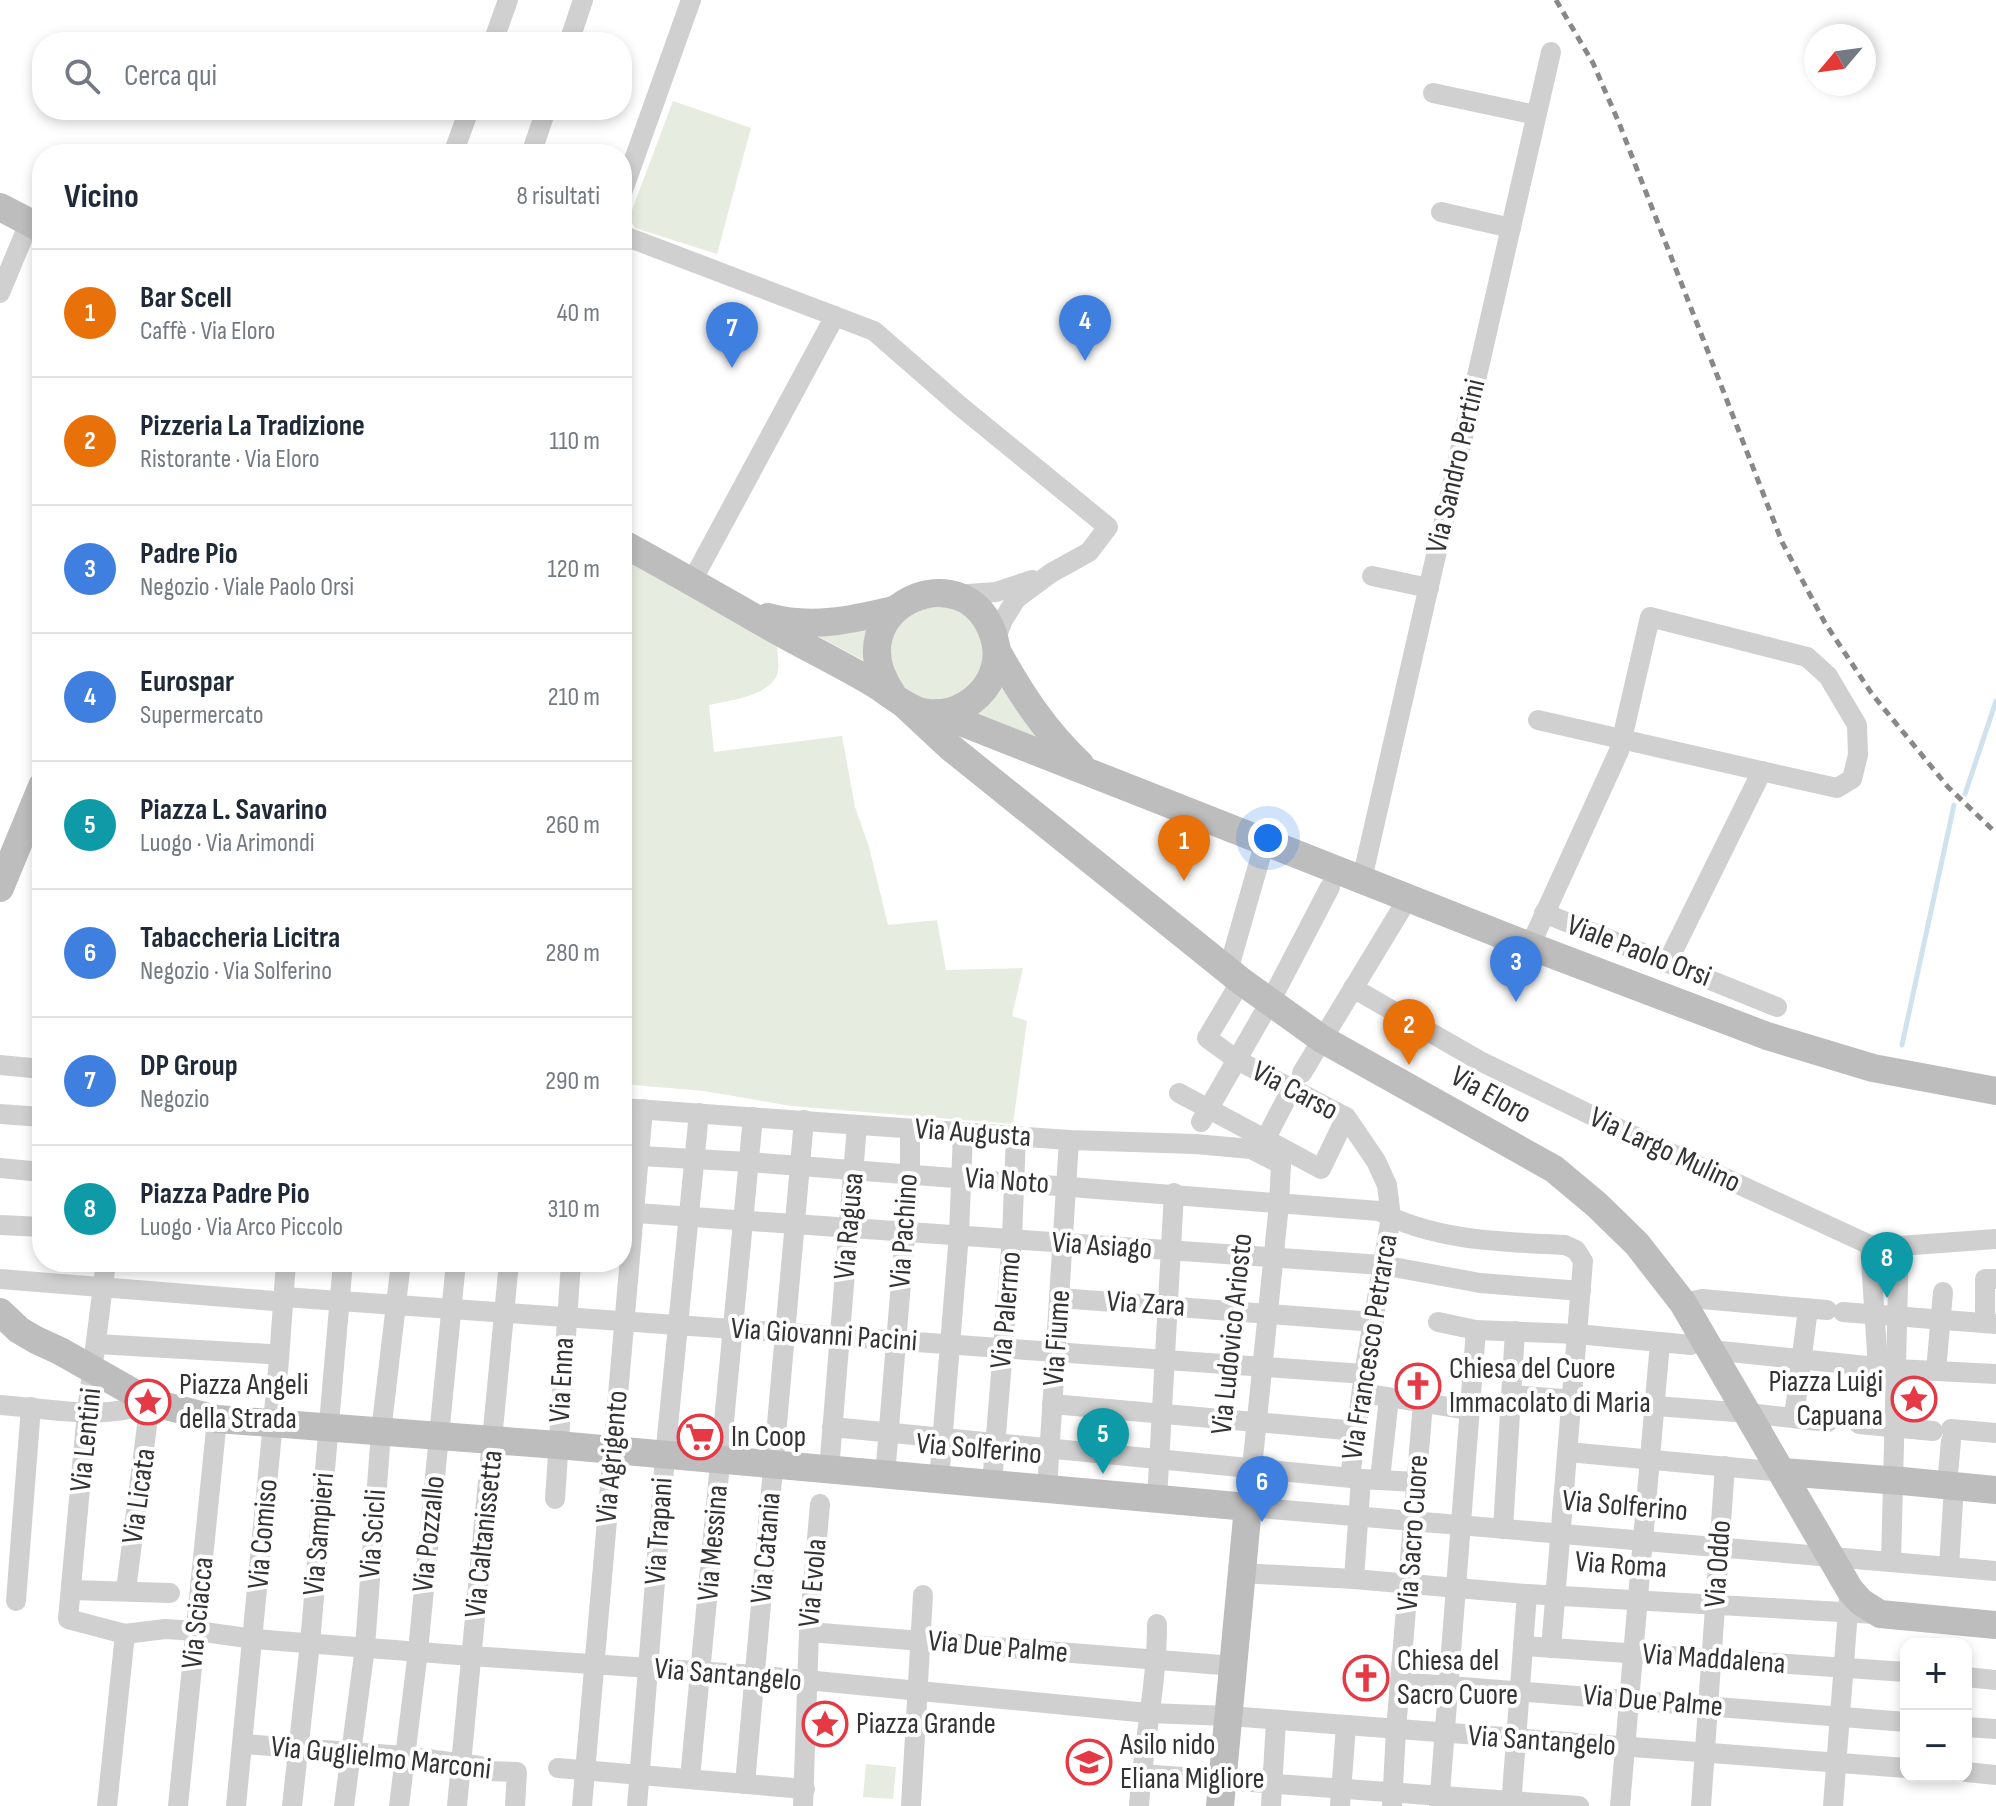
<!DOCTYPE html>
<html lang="it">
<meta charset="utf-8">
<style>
body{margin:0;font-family:"Sofia Sans Condensed",sans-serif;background:#f2f2f3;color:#1f2937}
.controls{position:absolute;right:24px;bottom:24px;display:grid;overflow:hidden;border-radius:16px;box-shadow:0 4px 12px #0003}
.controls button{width:72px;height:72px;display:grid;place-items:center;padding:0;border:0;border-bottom:2px solid #e0e1e3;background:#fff;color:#1f2937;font:40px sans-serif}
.compass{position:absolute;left:1804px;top:24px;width:72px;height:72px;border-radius:50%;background:#fff;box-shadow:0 4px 12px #0003;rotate:241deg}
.you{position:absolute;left:1268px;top:838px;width:28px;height:28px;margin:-20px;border:6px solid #fff;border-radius:50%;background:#1a73e8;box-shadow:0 0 0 12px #1a73e833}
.badge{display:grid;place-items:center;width:52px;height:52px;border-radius:50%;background:#0b8043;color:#fff;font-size:26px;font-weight:700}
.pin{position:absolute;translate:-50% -66px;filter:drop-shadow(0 2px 4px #0008)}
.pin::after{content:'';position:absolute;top:42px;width:28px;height:24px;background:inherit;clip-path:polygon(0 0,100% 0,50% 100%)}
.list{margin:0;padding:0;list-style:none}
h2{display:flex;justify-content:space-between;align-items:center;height:104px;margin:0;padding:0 32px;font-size:34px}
h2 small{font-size:26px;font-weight:400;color:#747a83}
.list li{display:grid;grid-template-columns:52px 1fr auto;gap:24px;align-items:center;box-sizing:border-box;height:128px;padding:0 32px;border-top:2px solid #e0e1e3}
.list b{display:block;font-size:30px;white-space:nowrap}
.list p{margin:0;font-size:26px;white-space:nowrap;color:#747a83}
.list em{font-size:26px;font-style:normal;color:#747a83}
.icon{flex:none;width:44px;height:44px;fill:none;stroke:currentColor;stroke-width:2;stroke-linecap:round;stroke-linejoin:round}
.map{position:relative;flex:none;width:1996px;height:1806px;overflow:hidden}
.search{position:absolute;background:#fff;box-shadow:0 4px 12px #0003;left:32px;top:32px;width:600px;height:88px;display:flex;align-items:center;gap:20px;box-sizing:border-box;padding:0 28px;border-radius:32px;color:#747a83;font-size:30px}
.panel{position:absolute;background:#fff;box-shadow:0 4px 12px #0003;left:32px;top:144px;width:600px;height:1128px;border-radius:32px}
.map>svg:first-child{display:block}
.green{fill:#e6ecdf}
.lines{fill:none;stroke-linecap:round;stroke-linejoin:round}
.stream{stroke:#cfe2ee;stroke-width:5}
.street{stroke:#d0d0d0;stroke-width:20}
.secondary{stroke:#bdbdbd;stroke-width:28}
.rail{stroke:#888;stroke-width:5;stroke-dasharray:8 6;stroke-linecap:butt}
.secondary-bridge{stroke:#bdbdbd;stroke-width:28}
.labels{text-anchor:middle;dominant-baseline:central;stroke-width:8;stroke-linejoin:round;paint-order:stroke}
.street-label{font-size:30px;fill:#333;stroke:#fff}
.poi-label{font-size:30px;fill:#333;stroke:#fff;text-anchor:start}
</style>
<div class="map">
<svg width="1996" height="1806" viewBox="0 0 1996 1806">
<rect width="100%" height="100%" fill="#fff"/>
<g class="green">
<path d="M673 101 751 128 717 254 635 228 629 218Z"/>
<path d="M622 559 777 643C777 652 780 667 777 675 769 696 727 701 709 705L714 752 842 736 855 807 869 847 888 925 937 920 946 970 1023 968 1012 1016 1027 1021 1013 1124 791 1106 704 1091 622 1084Z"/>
<circle cx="937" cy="653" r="47"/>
<path d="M868 626 870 664 810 632Z"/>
<path d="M999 678 1040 739 979 715 977 712Z"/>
<path d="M866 1764 896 1767 893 1799 863 1797Z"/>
</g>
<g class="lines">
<g class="stream">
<path d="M1965 794 1996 701"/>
<path d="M1902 1045 1954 805"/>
</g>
<g class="street">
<path d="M493 42 508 0"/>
<path d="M569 42 583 0"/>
<path d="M1433 93 1536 115"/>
<path d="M453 154 469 110"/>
<path d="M531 154 546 110"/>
<path d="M622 193 691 0"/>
<path d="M1441 212 1511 228"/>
<path d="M622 235 874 331 960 406 1108 527 1089 552 1051 573 1016 599 1003 620 995 640"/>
<path d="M0 293 29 223"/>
<path d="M1372 576 1429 588"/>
<path d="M692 581 835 316"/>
<path d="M954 595 996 592 1032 580"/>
<path d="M1362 879 1551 52"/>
<path d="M1544 913 1777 1007"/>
<path d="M1530 946 1619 751 1622 739 1650 617 1807 657 1828 676 1857 725 1858 755 1852 779 1837 788C1737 766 1637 743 1538 720"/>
<path d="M1667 963 1762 771"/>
<path d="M1228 971 1265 841"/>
<path d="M1241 981 1207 1038 1237 1060 1346 1117 1376 1161 1387 1185 1391 1217 1364 1374 1350 1477"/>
<path d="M1353 988 1480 1061 1634 1136 1870 1245 1899 1246 1996 1239"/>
<path d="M0 1065 42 1069"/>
<path d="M1302 1073 1408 898"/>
<path d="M1179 1093 1321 1169 1346 1117"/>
<path d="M622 1108 1069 1140 1195 1144 1251 1149 1281 1164 1279 1204 1248 1507 1996 1571"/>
<path d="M0 1114 42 1117"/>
<path d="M1201 1122 1270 1002 1330 887"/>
<path d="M1265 1140 1292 1088"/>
<path d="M622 1155 749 1162 1379 1211C1434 1241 1504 1242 1565 1245L1576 1250 1583 1261 1551 1648"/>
<path d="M0 1168 42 1172"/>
<path d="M622 1212 1382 1265 1480 1283 1581 1291"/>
<path d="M0 1225 42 1227"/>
<path d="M1870 1245 1878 1367"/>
<path d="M106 1262 87 1412 68 1619 125 1634 165 1629 197 1631 254 1639 471 1656 755 1675 1148 1713 1229 1716 1906 1768"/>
<path d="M0 1279 274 1301"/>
<path d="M284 1297 1364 1374"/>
<path d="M1060 1298 1374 1322"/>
<path d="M1683 1303 1702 1299 1827 1310"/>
<path d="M1843 1312 1996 1324"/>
<path d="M1438 1322 1476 1330 1577 1334 1691 1345"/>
<path d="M1985 1323V1279H1996"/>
<path d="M97 1344 269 1354"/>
<path d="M1711 1350 1896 1369 1996 1374"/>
<path d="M1936 1371 1943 1292"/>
<path d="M1363 1393 1468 1410"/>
<path d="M1511 1395 1748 1413 1828 1422"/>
<path d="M1052 1404 1357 1431"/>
<path d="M0 1405C47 1408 106 1422 150 1402L126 1590"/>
<path d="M1794 1417 1808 1309"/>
<path d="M1859 1424 1933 1431"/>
<path d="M832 1427 1361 1479 1416 1482"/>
<path d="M1951 1429 1996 1433"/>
<path d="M1568 1452 1783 1472"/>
<path d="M829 1470 857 1125"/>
<path d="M885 1476 910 1174V1129"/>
<path d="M1380 1479 1389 1398"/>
<path d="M939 1480 959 1234 963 1133"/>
<path d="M992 1484 1012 1238 1016 1135"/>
<path d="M1947 1485 1951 1441"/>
<path d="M1047 1489 1069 1140"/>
<path d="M555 1499 571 1262"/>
<path d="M1157 1500 1174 1193"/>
<path d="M1503 1529 1515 1331"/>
<path d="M1891 1562 1899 1246"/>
<path d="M1949 1567 1954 1486"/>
<path d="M1241 1573 1354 1579 1527 1594 1876 1614"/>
<path d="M1354 1579 1361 1479"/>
<path d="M71 1590 170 1593"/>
<path d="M16 1601 31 1407"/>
<path d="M809 1632 1234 1666"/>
<path d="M1523 1646 1906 1672"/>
<path d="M1966 1677 1996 1680"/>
<path d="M1400 1682 1906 1722"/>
<path d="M1966 1727 1996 1729"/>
<path d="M244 1744 404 1756 480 1766 487 1771 517 1772 515 1806"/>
<path d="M558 1768 805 1789"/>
<path d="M1966 1772 1996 1775"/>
<path d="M1141 1774 1579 1806"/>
<path d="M690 1778 753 1117"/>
<path d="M745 1784 804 1120"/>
<path d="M107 1806 125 1634"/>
<path d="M178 1806 217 1419"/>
<path d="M236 1806 279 1360 286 1262"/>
<path d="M292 1806 310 1643 343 1262"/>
<path d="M344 1806 365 1647 381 1432 401 1262"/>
<path d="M399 1806 418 1651 456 1262"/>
<path d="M457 1806 509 1262"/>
<path d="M582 1806 643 1109"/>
<path d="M637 1806 665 1457 699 1113"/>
<path d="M803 1806 809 1632 820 1504"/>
<path d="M911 1806 923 1595"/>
<path d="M1139 1806C1143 1745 1157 1685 1157 1624"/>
<path d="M1271 1806 1276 1721"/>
<path d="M1340 1806 1346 1726"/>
<path d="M1392 1806 1396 1730 1423 1403"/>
<path d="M1439 1806 1476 1330"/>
<path d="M1511 1806 1527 1594"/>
<path d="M1620 1806 1660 1342"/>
<path d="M1701 1806 1725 1466"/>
<path d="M1833 1806 1849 1598"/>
</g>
<g class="secondary">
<path d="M0 207 42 229"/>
<path d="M622 543C674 571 725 601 776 630 808 648 841 664 873 683 888 692 903 706 919 711 963 724 1008 681 994 637 967 548 831 608 893 695"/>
<path d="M768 617C811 629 851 620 893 610"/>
<path d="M997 651C1020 693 1045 731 1080 764"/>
<path d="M905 705 950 747 1241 981 1322 1039 1554 1169 1597 1205 1637 1244 1683 1303 1850 1590 1861 1602 1880 1614 1996 1625"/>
<path d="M938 713 1530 946 1767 1036 1873 1068 1996 1091"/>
<path d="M0 888 42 786"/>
<path d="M0 1312 19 1330 36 1340 60 1351 150 1402 217 1419 558 1445 1248 1507 1220 1806"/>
<path d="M1783 1472 1887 1480"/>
<path d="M1902 1481 1996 1490"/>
</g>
<path class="rail" d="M1556 0 1593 63 1619 123 1782 542 1825 623 1872 694 1948 787 1996 833"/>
<path class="secondary-bridge" d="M1887 1480 1902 1481"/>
</g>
<defs>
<g id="church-ring" transform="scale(2.3)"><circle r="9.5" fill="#fff" stroke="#e63946" stroke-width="1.5"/><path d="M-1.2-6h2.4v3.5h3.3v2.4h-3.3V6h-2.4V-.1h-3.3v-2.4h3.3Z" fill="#e63946"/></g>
<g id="sight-ring" transform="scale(2.3)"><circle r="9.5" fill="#fff" stroke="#e63946" stroke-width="1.5"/><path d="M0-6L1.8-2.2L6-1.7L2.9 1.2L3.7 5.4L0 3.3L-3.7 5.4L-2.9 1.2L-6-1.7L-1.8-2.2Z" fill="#e63946"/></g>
<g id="supermarket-ring" transform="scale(2.3)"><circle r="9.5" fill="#fff" stroke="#e63946" stroke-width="1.5"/><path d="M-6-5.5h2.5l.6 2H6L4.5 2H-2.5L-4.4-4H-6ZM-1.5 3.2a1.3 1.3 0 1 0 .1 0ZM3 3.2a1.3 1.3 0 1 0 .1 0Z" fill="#e63946"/></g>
<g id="school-ring" transform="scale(2.3)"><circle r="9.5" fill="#fff" stroke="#e63946" stroke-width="1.5"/><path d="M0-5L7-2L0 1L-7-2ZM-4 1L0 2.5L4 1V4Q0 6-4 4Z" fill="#e63946"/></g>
</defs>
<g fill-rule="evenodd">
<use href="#church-ring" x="1418" y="1386"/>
<use href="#sight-ring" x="1914" y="1399"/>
<use href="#sight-ring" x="148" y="1402"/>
<use href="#supermarket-ring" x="700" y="1437"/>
<use href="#church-ring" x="1366" y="1678"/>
<use href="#sight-ring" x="825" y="1724"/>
<use href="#school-ring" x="1089" y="1762"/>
</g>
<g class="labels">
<g class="street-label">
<text transform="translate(1456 466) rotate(-77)">Via Sandro Pertini</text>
<text transform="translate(1639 951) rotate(21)">Viale Paolo Orsi</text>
<text transform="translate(1295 1091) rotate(28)">Via Carso</text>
<text transform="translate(1491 1095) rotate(29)">Via Eloro</text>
<text transform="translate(973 1133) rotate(4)">Via Augusta</text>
<text transform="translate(1665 1150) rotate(25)">Via Largo Mulino</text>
<text transform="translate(1007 1181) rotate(4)">Via Noto</text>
<text transform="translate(849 1226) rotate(-85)">Via Ragusa</text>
<text transform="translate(904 1231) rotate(-86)">Via Pachino</text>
<text transform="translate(1102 1246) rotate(4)">Via Asiago</text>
<text transform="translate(1146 1304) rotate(4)">Via Zara</text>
<text transform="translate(1006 1310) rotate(-85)">Via Palermo</text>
<text transform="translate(1232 1334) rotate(-84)">Via Ludovico Ariosto</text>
<text transform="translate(824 1335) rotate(4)">Via Giovanni Pacini</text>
<text transform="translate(1057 1338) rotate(-86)">Via Fiume</text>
<text transform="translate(1370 1347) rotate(-81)">Via Francesco Petrarca</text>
<text transform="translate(562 1380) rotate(-87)">Via Enna</text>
<text transform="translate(86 1440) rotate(-84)">Via Lentini</text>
<text transform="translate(979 1449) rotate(5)">Via Solferino</text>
<text transform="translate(612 1457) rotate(-85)">Via Agrigento</text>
<text transform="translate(139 1496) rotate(-82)">Via Licata</text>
<text transform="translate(1625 1506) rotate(5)">Via Solferino</text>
<text transform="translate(659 1531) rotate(-86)">Via Trapani</text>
<text transform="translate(1413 1533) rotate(-86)">Via Sacro Cuore</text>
<text transform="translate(263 1534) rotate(-85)">Via Comiso</text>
<text transform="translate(319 1534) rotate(-85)">Via Sampieri</text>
<text transform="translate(373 1534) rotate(-86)">Via Scicli</text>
<text transform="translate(429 1534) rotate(-84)">Via Pozzallo</text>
<text transform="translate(484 1534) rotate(-84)">Via Caltanissetta</text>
<text transform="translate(713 1543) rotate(-85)">Via Messina</text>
<text transform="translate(766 1548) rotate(-85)">Via Catania</text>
<text transform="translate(1718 1564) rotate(-86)">Via Oddo</text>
<text transform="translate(1621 1565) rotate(4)">Via Roma</text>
<text transform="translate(813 1583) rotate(-85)">Via Evola</text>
<text transform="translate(198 1613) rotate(-84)">Via Sciacca</text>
<text transform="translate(998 1647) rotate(5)">Via Due Palme</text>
<text transform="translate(1714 1659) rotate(4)">Via Maddalena</text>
<text transform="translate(728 1675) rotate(5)">Via Santangelo</text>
<text transform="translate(1653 1701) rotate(5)">Via Due Palme</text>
<text transform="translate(1542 1741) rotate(4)">Via Santangelo</text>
<text transform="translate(381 1758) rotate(6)">Via Guglielmo Marconi</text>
</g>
<g class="poi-label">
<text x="1449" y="1369">Chiesa del Cuore<tspan x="1449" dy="34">Immacolato di Maria</tspan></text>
<text x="1883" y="1382" text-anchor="end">Piazza Luigi<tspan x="1883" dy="34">Capuana</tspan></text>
<text x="179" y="1385">Piazza Angeli<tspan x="179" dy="34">della Strada</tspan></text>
<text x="731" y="1437">In Coop</text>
<text x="1397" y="1661">Chiesa del<tspan x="1397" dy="34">Sacro Cuore</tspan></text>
<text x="856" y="1724">Piazza Grande</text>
<text x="1120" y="1745">Asilo nido<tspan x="1120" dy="34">Eliana Migliore</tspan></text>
</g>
</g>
</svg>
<div class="controls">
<button>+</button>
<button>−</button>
</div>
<svg class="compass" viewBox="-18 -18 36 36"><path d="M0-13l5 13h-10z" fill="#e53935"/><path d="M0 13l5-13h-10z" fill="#747a83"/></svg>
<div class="you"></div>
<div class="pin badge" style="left:1184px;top:881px;background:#e8710a">1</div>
<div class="pin badge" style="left:1409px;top:1065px;background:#e8710a">2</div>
<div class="pin badge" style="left:1516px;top:1002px;background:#3f7fe0">3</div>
<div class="pin badge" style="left:1085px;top:361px;background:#3f7fe0">4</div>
<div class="pin badge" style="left:1103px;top:1474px;background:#0f9aa8">5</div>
<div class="pin badge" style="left:1262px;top:1522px;background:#3f7fe0">6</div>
<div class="pin badge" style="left:732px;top:368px;background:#3f7fe0">7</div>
<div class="pin badge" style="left:1887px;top:1298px;background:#0f9aa8">8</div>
<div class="search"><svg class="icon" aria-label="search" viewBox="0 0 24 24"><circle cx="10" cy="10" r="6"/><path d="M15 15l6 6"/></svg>Cerca qui</div>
<section class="panel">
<h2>Vicino<small>8 risultati</small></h2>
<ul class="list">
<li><span class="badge" style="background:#e8710a">1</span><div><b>Bar Scell</b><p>Caffè · Via Eloro</p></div><em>40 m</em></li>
<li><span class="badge" style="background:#e8710a">2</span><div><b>Pizzeria La Tradizione</b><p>Ristorante · Via Eloro</p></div><em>110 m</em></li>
<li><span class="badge" style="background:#3f7fe0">3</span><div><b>Padre Pio</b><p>Negozio · Viale Paolo Orsi</p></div><em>120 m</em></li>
<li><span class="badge" style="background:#3f7fe0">4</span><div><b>Eurospar</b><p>Supermercato</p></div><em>210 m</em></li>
<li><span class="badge" style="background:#0f9aa8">5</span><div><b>Piazza L. Savarino</b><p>Luogo · Via Arimondi</p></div><em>260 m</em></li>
<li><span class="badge" style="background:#3f7fe0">6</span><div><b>Tabaccheria Licitra</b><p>Negozio · Via Solferino</p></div><em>280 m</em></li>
<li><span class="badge" style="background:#3f7fe0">7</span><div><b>DP Group</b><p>Negozio</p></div><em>290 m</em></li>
<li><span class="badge" style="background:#0f9aa8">8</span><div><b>Piazza Padre Pio</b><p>Luogo · Via Arco Piccolo</p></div><em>310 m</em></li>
</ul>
</section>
</div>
